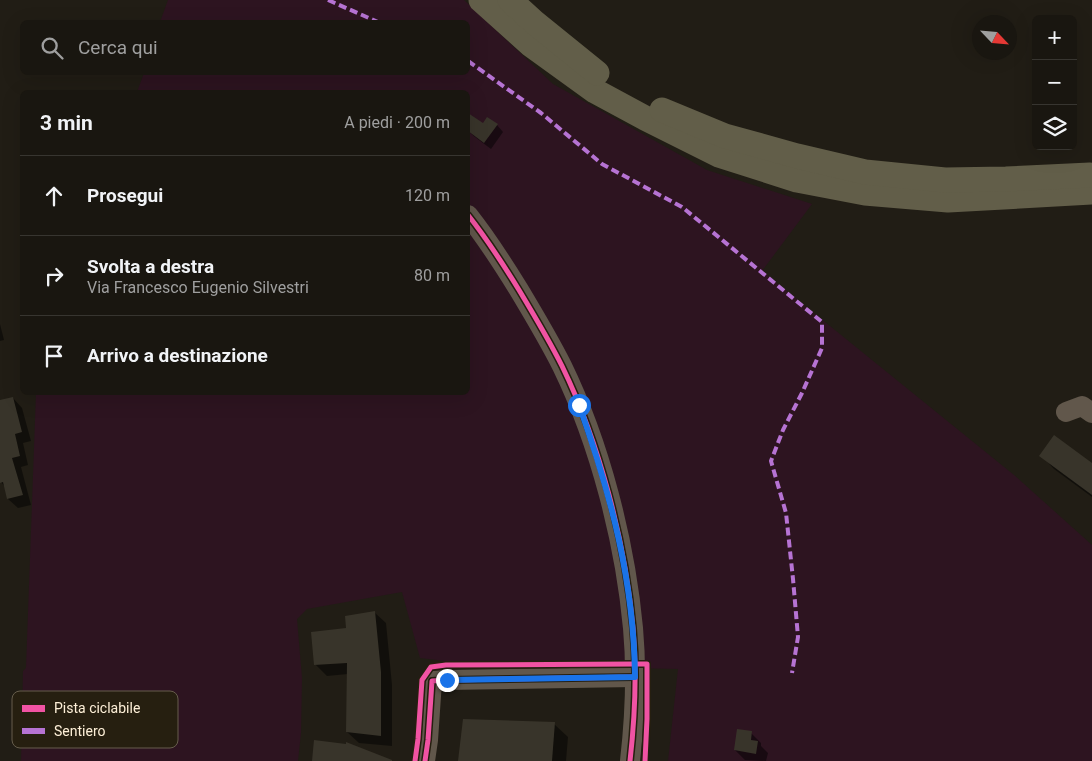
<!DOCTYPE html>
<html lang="it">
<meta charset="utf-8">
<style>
body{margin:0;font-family:Roboto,sans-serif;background:#221f19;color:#f1f3f6}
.controls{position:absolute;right:15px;top:15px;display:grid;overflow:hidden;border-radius:8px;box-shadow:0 5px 20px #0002}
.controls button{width:45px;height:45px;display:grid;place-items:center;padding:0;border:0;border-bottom:1px solid #373530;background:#191610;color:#f1f3f6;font:25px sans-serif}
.compass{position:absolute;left:972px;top:15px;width:45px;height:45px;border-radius:50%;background:#191610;box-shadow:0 5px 20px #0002;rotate:116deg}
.stop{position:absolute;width:15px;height:15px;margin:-11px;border:4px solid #1a73e8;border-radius:50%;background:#fff}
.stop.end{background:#1a73e8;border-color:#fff;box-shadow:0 1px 5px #0008}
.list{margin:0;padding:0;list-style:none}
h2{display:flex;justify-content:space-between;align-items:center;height:65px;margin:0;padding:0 20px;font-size:21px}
h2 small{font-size:16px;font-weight:400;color:#9f9f9f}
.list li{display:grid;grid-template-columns:32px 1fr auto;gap:15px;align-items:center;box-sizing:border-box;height:80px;padding:0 20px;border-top:1px solid #373530}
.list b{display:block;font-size:19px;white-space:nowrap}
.list p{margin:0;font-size:16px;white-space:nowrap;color:#9f9f9f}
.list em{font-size:16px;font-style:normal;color:#9f9f9f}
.icon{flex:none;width:28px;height:28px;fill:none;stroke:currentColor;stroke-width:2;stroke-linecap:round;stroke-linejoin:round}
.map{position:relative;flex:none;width:1092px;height:761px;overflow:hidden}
.search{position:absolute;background:#191610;box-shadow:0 5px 20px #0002;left:20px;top:20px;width:450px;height:55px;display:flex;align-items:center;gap:12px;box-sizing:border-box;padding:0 18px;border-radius:8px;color:#9f9f9f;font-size:19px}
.panel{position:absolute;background:#191610;box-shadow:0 5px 20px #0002;left:20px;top:90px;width:450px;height:305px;border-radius:8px}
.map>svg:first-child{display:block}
.green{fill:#2d1420}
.shadow{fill:#0007}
.building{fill:#38342a}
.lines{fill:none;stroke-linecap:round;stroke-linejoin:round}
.minor{stroke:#61574b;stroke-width:20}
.major{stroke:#625e49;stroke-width:25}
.quiet{stroke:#b673d3;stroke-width:4;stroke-dasharray:8 4;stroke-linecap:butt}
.cycleway-casing{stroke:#261f10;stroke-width:8}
.cycleway{stroke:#f153a3;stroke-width:5}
.route{stroke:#1a73e8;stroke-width:6}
.key{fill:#261f10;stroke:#665d4c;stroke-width:1}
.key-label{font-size:14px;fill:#fdefd7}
</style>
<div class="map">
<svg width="1092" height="761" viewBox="0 0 1092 761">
<rect width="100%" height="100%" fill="#211d15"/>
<path class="green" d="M168 0H464L553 84 707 170 812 204 762 271 1014 475 1092 545V761H668L678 669 480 665 420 658 402 592 307 609 297 619 302 678 301 733 298 761H21L23 671 26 668 36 393 468 392V92H137L144 73 468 72V22H160Z"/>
<g class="shadow">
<path d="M497 125 503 132 491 149 475 137 468 131Z"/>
<path d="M0 324 4 340 0 341Z"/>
<path d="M13 398 22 408 31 441 23 443 28 465 21 467 31 505 18 508 8 499 5 487 1 482 0 479V401Z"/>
<path d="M1041 455 1092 465V497L1054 469Z"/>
<path d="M374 612 386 623 392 685V746L359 743 347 732 348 674 327 676 315 664 347 629Z"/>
<path d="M554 724 568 737 566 761H459Z"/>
<path d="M751 733 761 743V746L768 753 766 761 745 760 735 750Z"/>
</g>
<g class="building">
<path d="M468 113 483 123 487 117 498 124 484 143 468 131Z"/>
<path d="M13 397 22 432 15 434 20 456 12 458 23 495 7 499 3 482 0 483V400Z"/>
<path d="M1054 435 1092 463V495L1039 456Z"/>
<path d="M375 611 381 672V736L346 732 347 663 314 665 311 632 346 628 345 616Z"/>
<path d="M463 719 555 722 552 761H458Z"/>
<path d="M737 729 752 731 751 740 758 741 756 754 734 750Z"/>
<path d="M314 740 346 744V742L392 760V761H312Z"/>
</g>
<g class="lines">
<g class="minor">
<path d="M468 215C487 239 503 264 519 290 534 315 549 340 562 366 600 444 625 542 633 628 637 672 635 717 630 761"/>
<path d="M1066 412 1082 406 1092 413"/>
<path d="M425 761 428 740 432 681 447 680 635 677"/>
</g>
<g class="major">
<path d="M481 0 530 44 595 91 645 118 719 155 797 180 865 193 948 200 1092 192"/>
<path d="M510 0 534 22 597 73"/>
<path d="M662 110 725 136 797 156 865 172 945 180 1006 179 1090 175"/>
</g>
<g class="quiet">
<path d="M328 0 378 22"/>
<path d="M468 61 541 113 602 164 682 207 822 322V348L802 393 783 430 771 461 786 513 793 579 798 637 792 673"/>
</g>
<g class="cycleway-casing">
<g id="cycleway">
<path d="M468 215C487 239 503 264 519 290 534 315 549 340 562 366 600 444 625 542 633 628 637 672 635 717 630 761"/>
<path d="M415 761 418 739 422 680 431 667 446 665 635 664H647V719L645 761"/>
<path d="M425 761 428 740 432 681 447 680 635 677"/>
</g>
</g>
<use href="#cycleway" class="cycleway"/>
</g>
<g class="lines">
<path class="route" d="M447 680 635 677C634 582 611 494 579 405"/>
</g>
<rect x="12" y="691" width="166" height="57" rx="8" class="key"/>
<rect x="22" y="705" width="23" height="7" fill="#f153a3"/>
<rect x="22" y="728" width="23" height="6" fill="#b673d3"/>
<g class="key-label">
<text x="54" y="713">Pista ciclabile</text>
<text x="54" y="736">Sentiero</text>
</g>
</svg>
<div class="controls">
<button>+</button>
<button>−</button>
<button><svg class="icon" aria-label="layers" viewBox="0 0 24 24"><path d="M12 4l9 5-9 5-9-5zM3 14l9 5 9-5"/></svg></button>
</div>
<svg class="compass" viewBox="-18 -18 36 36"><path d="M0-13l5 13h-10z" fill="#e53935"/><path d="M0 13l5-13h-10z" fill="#9f9f9f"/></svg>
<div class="stop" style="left:579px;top:405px"></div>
<div class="stop end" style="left:447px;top:680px"></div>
<div class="search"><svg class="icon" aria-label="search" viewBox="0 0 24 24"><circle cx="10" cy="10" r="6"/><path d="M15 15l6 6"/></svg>Cerca qui</div>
<section class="panel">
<h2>3 min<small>A piedi · 200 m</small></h2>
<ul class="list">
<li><svg class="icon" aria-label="ahead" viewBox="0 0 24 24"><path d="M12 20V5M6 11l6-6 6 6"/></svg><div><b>Prosegui</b></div><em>120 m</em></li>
<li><svg class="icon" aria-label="right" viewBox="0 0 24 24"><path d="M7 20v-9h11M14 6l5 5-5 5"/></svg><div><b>Svolta a destra</b><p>Via Francesco Eugenio Silvestri</p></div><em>80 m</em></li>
<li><svg class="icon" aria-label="arrive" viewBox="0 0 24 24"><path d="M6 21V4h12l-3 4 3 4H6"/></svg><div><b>Arrivo a destinazione</b></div></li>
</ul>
</section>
</div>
